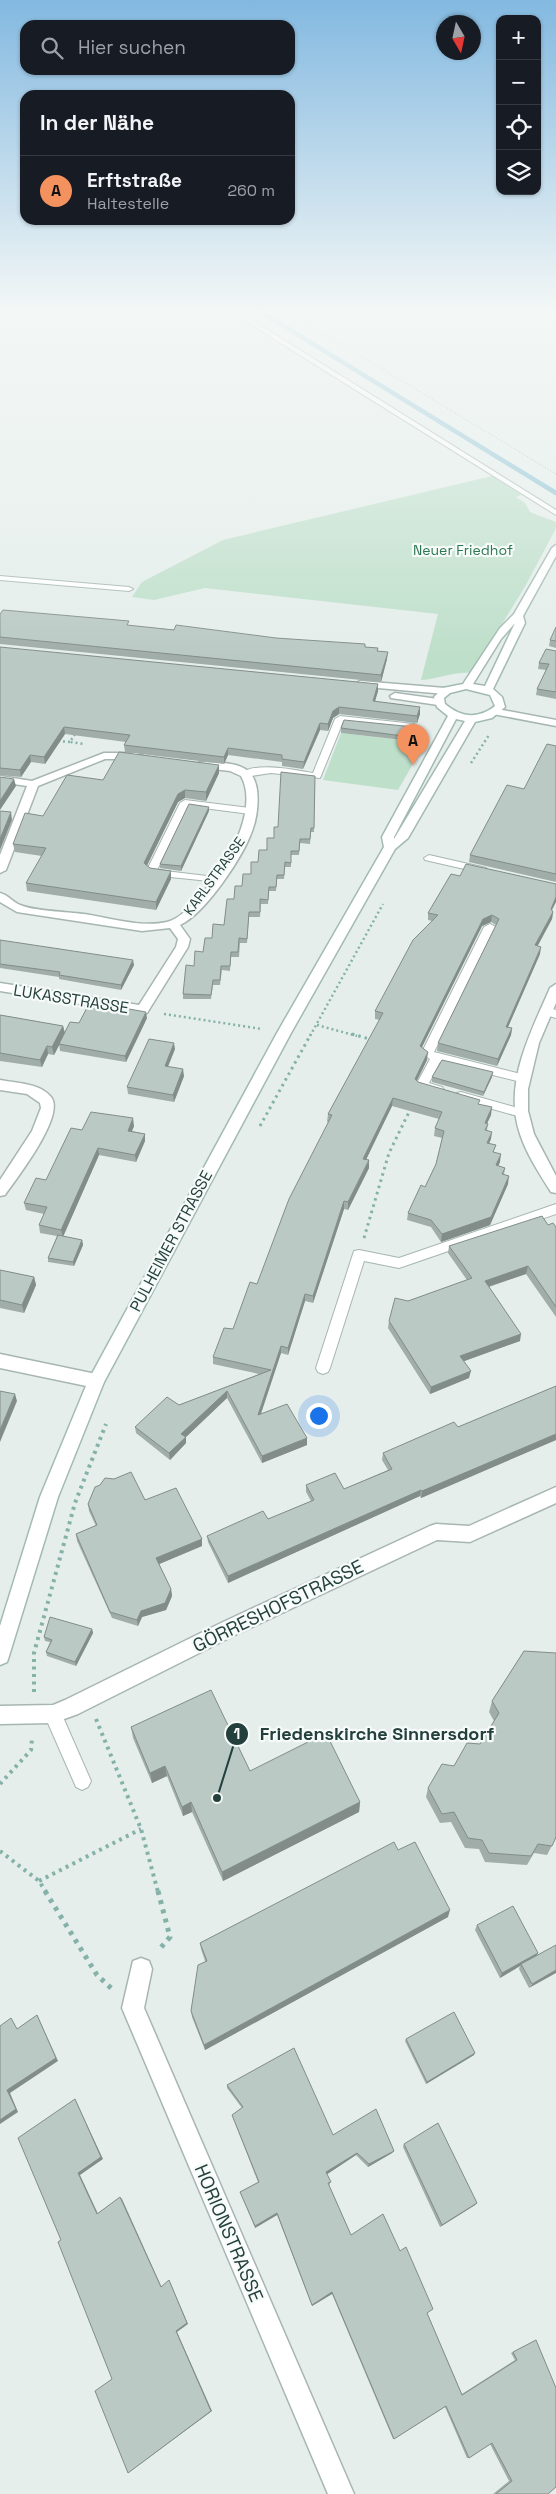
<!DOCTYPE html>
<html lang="de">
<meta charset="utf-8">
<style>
body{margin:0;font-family:"Space Grotesk",sans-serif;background:#242831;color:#f1f3f6}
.controls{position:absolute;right:15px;top:15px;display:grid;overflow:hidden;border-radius:10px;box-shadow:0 1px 4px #0004}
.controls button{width:45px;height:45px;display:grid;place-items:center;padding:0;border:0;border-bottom:1px solid #363941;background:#171b24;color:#f1f3f6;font:25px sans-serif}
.compass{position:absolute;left:436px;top:15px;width:45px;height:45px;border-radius:50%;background:#171b24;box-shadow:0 1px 4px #0004;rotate:171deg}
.you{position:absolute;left:318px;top:1415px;width:18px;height:18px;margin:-12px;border:4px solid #fff;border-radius:50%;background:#1a73e8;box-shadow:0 0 0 8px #1a73e833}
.badge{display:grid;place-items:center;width:32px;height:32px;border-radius:50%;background:#f3925e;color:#111;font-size:16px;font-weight:700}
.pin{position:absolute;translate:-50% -41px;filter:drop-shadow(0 1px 2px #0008)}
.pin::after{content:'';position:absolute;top:26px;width:18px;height:15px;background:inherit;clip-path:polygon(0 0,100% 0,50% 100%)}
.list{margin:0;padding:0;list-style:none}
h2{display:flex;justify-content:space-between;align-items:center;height:65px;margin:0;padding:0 20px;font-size:21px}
h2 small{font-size:16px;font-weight:400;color:#9ea1a6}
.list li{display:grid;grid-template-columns:32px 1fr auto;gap:15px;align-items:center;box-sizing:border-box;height:70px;padding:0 20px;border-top:1px solid #363941}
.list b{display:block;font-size:19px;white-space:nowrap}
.list p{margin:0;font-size:16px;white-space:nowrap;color:#9ea1a6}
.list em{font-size:16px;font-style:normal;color:#9ea1a6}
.icon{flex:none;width:28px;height:28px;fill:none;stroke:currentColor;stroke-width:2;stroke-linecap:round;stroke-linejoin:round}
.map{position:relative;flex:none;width:556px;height:2494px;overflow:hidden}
.search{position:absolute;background:#171b24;box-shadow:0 1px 4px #0004;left:20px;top:20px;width:275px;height:55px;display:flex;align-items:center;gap:12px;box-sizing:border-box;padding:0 18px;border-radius:15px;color:#9ea1a6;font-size:19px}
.panel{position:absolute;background:#171b24;box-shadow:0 1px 4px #0004;left:20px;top:90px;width:275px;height:135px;border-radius:15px}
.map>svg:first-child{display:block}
.green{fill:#bedfca}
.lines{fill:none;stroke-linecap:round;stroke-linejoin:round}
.stream{stroke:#8dc1d3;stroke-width:4.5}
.lane-casing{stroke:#a7b6b3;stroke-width:2}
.street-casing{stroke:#a7b6b3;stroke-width:3}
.secondary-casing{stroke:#a3bab4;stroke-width:3}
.path-far5{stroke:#85b2a8;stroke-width:1;stroke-dasharray:1 2;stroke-linecap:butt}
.path-far4{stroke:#85b2a8;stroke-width:2;stroke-dasharray:1 2.5;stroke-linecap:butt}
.path-far3{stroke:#85b2a8;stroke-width:2.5;stroke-dasharray:2 3;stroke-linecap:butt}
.path-far2{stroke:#85b2a8;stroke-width:3;stroke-dasharray:2.5 4;stroke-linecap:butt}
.path-far1{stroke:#85b2a8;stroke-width:4;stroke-dasharray:3 4.5;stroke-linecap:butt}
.path{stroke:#85b2a8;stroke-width:5;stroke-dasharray:4 5.5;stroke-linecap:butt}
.lane{fill:#fff;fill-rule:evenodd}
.street{fill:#fff;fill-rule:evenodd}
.secondary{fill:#fff;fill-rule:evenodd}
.wall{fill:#a0ada9}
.shaded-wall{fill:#828d89}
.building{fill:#bac9c4;stroke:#828d89}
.labels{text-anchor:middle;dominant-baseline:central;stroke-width:4.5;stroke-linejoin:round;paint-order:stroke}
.far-park-label{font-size:14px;fill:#2d7852;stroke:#f6faf8}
.far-street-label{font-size:14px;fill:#23403c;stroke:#f6faf8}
.street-label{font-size:16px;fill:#23403c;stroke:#f6faf8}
.near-street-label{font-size:19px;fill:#23403c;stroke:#f6faf8}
.leader{fill:none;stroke:#23403c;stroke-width:2}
.callout-dot{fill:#23403c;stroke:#f6faf8;stroke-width:2}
.mark-label{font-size:15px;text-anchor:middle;font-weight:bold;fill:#fff}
.callout-label{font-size:18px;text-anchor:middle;font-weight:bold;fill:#23403c;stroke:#f6faf8;stroke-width:4.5;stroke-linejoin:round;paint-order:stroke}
</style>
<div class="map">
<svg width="556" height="2494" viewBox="0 0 556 2494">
<rect width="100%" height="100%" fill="#e5eeeb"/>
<g class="green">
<path d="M492 476 521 495 516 497 525 503 530 512 556 522V528L526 585 472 673C454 671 439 679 421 680L438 614 205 588 154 600 132 597 142 582 223 540Z"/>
<path d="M341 733 425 743 398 790 323 780Z"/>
</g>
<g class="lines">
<path class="stream" d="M256 309 556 493"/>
<g class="lane-casing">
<g id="lane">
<path d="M226 309H234L556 510V515Z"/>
<path d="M0 576 129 587 133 589 129 591 0 580Z"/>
<path d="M340 716 414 724 419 727 414 730 343 722 320 778 271 773 245 777 240 774C255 761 295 770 313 773L335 719Z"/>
<path d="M185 800 250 808 255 811 250 814 188 806 157 870 215 877 219 878V882L151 875 146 872 180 803Z"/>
<path d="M429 855 486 868 487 870 482 873 425 860 424 858Z"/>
<path d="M490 924 496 927 434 1052 521 1074 527 1078 521 1082 440 1062 429 1083 442 1087 444 1090 442 1093 438 1094 418 1088 416 1085 430 1059 421 1054 484 927Z"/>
<path d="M546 1007 556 1010V1018L542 1014 540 1011Z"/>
<path d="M461 1092 525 1110 527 1113 521 1117 457 1099 455 1096 457 1093Z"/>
<path d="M556 1204V1214L399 1268 364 1261 330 1368 328 1372 323 1374 318 1372 316 1368 354 1251 359 1250 399 1258Z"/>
<path d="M53 1705 59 1708 91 1781 88 1787 82 1790 76 1787 44 1714 47 1708Z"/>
</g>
</g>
<g class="street-casing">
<g id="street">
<path d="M360 681 445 688 450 691 445 694 356 686 355 684Z"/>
<path d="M395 693 438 699 443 702 438 705 391 698 390 696Z"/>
<path d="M497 709 556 720V726L493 714 492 712Z"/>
<path d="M104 753H138L143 756 138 759H105L38 786 6 870 0 873V855L27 786 0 782V776L32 781Z"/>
<path d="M200 762C214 763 238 761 249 772 262 784 258 816 252 831 243 857 205 914 180 925L190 939 188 947 147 1013 142 1014 0 991V983L139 1005 176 947 178 939 170 928 142 931 17 912 0 902V893C8 895 13 902 20 905 34 911 67 912 84 914 110 918 141 928 167 922 191 916 220 870 232 849 243 829 253 797 241 776L230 771 196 767 195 765Z"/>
<path d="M556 984V1003L539 1043 528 1089V1111L534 1134 556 1176V1193L551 1192C539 1173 527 1155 520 1134 503 1084 530 1034 550 988Z"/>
<path d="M0 1080C16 1083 40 1083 51 1097 66 1115 17 1178 5 1195L0 1196V1180L32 1131 41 1108 40 1103 27 1094 0 1090Z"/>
<path d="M0 1354 96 1374 102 1376 104 1381 102 1386 96 1388 0 1368Z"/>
<path d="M556 1487V1503L470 1542 437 1540 235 1635 78 1714 53 1723 0 1724V1706L53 1705 65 1700 221 1623 430 1526 436 1524 469 1526Z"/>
<path d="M141 1958 149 1961 152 1969 144 2008 354 2494H328L122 2008 133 1961Z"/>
</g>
</g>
<g class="secondary-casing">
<path id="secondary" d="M556 545V556L523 616 525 623 493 689 502 697 505 707 492 718 475 722 408 838 395 849 291 1033 104 1382 58 1497 9 1656 7 1662 0 1665V1626L40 1497 88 1381 277 1033 384 847 382 837 448 716 437 707 434 697 443 688 463 684 500 628 514 614 552 548ZM515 623 485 686 473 684 501 639ZM466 689 490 695 495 706C479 719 461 718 445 704L444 698 450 693ZM456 719 465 721 394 839V837Z"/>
</g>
<path class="path-far5" d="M283 309 556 474"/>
<path class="path-far4" d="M74 736 77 732"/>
<g class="path-far3">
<path d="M75 734 70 742 84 744"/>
<path d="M58 741 70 742"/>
<path d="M471 763 489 735"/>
<path d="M164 1014 262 1029"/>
<path d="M317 1025 357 1036"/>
<path d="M310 1036 383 904"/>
</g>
<g class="path-far2">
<path d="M352 1034 373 1040"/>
<path d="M260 1126 311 1034"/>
<path d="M364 1238 389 1153 411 1108"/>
</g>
<g class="path-far1">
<path d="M34 1692V1653L75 1503 106 1424"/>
<path d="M96 1719 141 1829 158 1892"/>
<path d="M0 1784 31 1750 32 1738"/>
<path d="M0 1851 39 1881 46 1892"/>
<path d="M39 1881 141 1829"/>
</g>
<g class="path">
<path d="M45 1891 97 1975 112 1989"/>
<path d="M158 1891 170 1937 158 1951"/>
</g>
<use href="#lane" class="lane"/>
<use href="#street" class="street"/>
<use href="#secondary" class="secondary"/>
</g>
<g class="wall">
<path d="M0 614 378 648V651L387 659 381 682 0 644Z"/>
<path d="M556 627V648L549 646 550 640Z"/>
<path d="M0 647 378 691 375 701 420 714 417 723 339 714 333 718 328 731 320 730 303 769 282 766V762L228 755 224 764 125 752 124 745 126 742 65 734 45 764 31 762 21 777 0 775Z"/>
<path d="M556 651V699L536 695 537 689 546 670 538 669 539 663Z"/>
<path d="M414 727V732L411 741 341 733V728Z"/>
<path d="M556 746V882L469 862 470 855 524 789Z"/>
<path d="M219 773 206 801 185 798 178 802 147 866 150 868 171 879 156 910 27 891 26 883 42 856 15 852 13 844 43 816 103 780Z"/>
<path d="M315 776 314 832H311L310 844 300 843 299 855H291V867H285L284 879H277L276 891H269L268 904H261L260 917H249L247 943H240L239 957H231L230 971 222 970 220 985H213L211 999H183V994L194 966 212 938 224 925 234 899 274 838 278 827Z"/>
<path d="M209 811 181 871 160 868V864Z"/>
<path d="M552 910 553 912 552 919 537 946 540 954 508 1027 512 1028 511 1035 497 1066 437 1051 438 1043 496 925 491 922 482 926 422 1047 427 1060 417 1081 418 1082 479 1104 491 1115 487 1123 488 1124 487 1130 491 1139 489 1143 500 1162 498 1166 505 1168 504 1175 508 1184 490 1225 441 1242 431 1227 407 1220 408 1213 425 1187 436 1164 442 1138 434 1136 435 1128 439 1119 392 1106 366 1159 369 1160V1168L348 1210 344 1209 313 1303 305 1301 288 1355 281 1353 261 1414 307 1445 262 1463 227 1398 186 1437V1443L170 1460 136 1433 135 1427 179 1405 259 1374 213 1364V1357L233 1329 257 1284 329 1122H327L328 1114 380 1020 375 1019V1011L432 921 428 920V913Z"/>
<path d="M0 940 134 965 121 990 59 979V977L0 968Z"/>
<path d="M0 1015 63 1026 65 1033 79 1023 147 1018 126 1062 60 1051 59 1044 62 1039 54 1055 48 1054 42 1067 0 1061Z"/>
<path d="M175 1049 168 1067 184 1076 174 1102 128 1094 127 1087Z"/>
<path d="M432 1077H492L483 1096 432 1082Z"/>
<path d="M134 1126 132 1131 145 1134V1141L136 1162 99 1155 63 1236 82 1240 83 1245 74 1266 48 1262V1258L57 1236 40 1233 39 1225 44 1214 26 1210 24 1203 46 1180 82 1130Z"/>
<path d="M548 1225 556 1227V1317L526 1274 489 1287 520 1341 464 1361 469 1378 430 1394 388 1328 389 1321 408 1301 467 1280 448 1253 449 1246Z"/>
<path d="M0 1270 34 1277 36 1285 24 1313 0 1308Z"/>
<path d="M556 1386V1440L421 1498 420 1496 228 1583 208 1542 207 1536 268 1519 311 1501 306 1492V1485L344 1489 388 1470 382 1460 383 1453 458 1427Z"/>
<path d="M145 1500 202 1539V1546L159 1564 171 1589 172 1596 166 1610 142 1617 138 1626 112 1618 77 1541 76 1534 96 1526 89 1511 88 1504Z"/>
<path d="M92 1629 93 1633 76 1666 47 1656 46 1652 50 1642 45 1641 44 1637Z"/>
<path d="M524 1651 556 1838 547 1855 534 1853 527 1865 485 1862 479 1849 465 1848 451 1822 440 1823 426 1797 428 1788 480 1744 494 1721 489 1712 492 1701Z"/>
<path d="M131 1727 250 1771 360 1802 359 1812 223 1881 192 1812 183 1816 167 1776 152 1783 133 1738Z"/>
<path d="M398 1850 448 1917 205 2050 192 2017 191 2011 205 1961 201 1949 200 1943Z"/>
<path d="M477 1925 537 1956 556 1945 529 1988 519 1969 520 1966 500 1978 475 1930Z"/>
<path d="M406 2039 474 2055 426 2084 405 2041Z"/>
<path d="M227 2085 333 2135 394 2151 392 2153 368 2167 356 2155 327 2174 330 2184 329 2185 351 2235 427 2313 462 2394 515 2360 511 2353 536 2340 548 2494H493L509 2481 490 2444 469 2458H467L445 2407 394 2439H393L332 2294 312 2306 277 2215 255 2228 240 2192 258 2182 233 2118 232 2115 242 2108 227 2088Z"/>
<path d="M404 2144 477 2203 475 2205 440 2227 403 2147Z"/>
</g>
<g class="shaded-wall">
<path d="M388 652 387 659 381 682V675Z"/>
<path d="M378 684V691L373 708V701Z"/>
<path d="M339 707V714L333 718 328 731V724L333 711Z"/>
<path d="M420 707V714L417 723V716Z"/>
<path d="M320 723V730L303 769 304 762Z"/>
<path d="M64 727 65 734 45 764 44 757Z"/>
<path d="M228 748V755L224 764V757Z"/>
<path d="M30 755 31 762 21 777 20 770Z"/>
<path d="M219 765V773L206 801V792Z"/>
<path d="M14 779 16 786 0 810V801Z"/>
<path d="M185 790V798L178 802 144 871V863L178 794Z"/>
<path d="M209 807V811L181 871V866Z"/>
<path d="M11 812 12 820 0 850V839Z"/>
<path d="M171 871V879L156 910V902Z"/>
<path d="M556 897V902L551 912V909Z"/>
<path d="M553 912 552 919 534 953 535 945Z"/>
<path d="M492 915 491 922 482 926 419 1053 420 1046 483 919Z"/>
<path d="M541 947 540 954 505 1034 506 1027Z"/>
<path d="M133 960 134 965 121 990V985Z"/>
<path d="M146 1012 147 1018 126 1062 125 1056Z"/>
<path d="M63 1026 65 1034 54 1055 52 1047Z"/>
<path d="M512 1028 511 1035 497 1066 498 1059Z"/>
<path d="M174 1043 175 1049 165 1073V1066Z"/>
<path d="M47 1046 48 1054 42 1067 40 1060Z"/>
<path d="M428 1052 427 1060 414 1086 415 1079Z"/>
<path d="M183 1069 184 1076 174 1102 173 1095Z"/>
<path d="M493 1072 492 1077 483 1096 484 1092Z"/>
<path d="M393 1098 392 1106 363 1166V1159Z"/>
<path d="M492 1107 491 1115 484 1130 485 1123Z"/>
<path d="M133 1118 134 1126 129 1138 128 1131Z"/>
<path d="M492 1132 491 1139 486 1150 487 1143Z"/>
<path d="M145 1134V1141L136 1162 135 1155Z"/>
<path d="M98 1148 99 1155 63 1237 61 1230Z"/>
<path d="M501 1154 500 1162 495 1173 496 1165Z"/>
<path d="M369 1160V1168L348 1210V1202Z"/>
<path d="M509 1176 508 1184 490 1225 441 1242 442 1234Z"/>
<path d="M344 1201V1209L313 1303V1296Z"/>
<path d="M82 1240 83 1245 74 1266 73 1262Z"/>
<path d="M528 1266 526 1274 484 1288 485 1281Z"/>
<path d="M34 1277 36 1285 24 1313 22 1305Z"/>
<path d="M305 1294V1301L288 1355V1348Z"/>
<path d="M521 1334 520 1341 459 1363 460 1356Z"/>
<path d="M281 1346V1353L258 1422V1415Z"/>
<path d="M471 1371 469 1378 430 1394 431 1387Z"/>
<path d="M227 1391V1398L186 1437V1443L170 1460 169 1453 181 1434Z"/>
<path d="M15 1394 17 1401 0 1442V1430Z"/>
<path d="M556 1434V1440L421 1498 422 1491Z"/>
<path d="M307 1438V1445L262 1463V1456Z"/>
<path d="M421 1490 420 1496 228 1583V1576Z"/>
<path d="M202 1539V1546L157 1565 156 1558Z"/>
<path d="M171 1589 172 1596 166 1610 142 1617 138 1626 137 1620 141 1611Z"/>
<path d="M92 1629 93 1633 76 1666 75 1662Z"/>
<path d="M165 1766 167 1776 152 1783 150 1773Z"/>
<path d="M191 1802 192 1812 183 1816 182 1807Z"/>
<path d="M360 1802 359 1812 223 1881 222 1872Z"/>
<path d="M450 1910 448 1917 205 2050 204 2045Z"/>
<path d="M538 1953 536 1957 521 1964 520 1966 500 1978 502 1973Z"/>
<path d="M556 1970V1973L529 1988 532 1984Z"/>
<path d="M37 2015 58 2061 10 2093 18 2112 0 2124V2120L7 2090Z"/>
<path d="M475 2053 474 2055 426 2084 427 2082Z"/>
<path d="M75 2099 103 2159 80 2175 99 2216 97 2214 78 2173Z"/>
<path d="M394 2151 392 2153 368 2167 369 2164Z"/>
<path d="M357 2153 356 2155 326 2175V2172Z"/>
<path d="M120 2197 122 2199 162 2288 161 2287Z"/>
<path d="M477 2203 475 2205 440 2227 442 2225Z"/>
<path d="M277 2213V2215L255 2228V2226Z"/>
<path d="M169 2280 188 2324 177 2332 212 2411 128 2473 176 2331Z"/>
<path d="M332 2292V2294L312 2306V2305Z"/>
</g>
<g class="building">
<path d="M3 610 129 621 127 625 174 630 176 625 276 638 365 644V647L378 648 377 651 388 652 381 675 0 637V614Z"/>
<path d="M556 627V641L550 640Z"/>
<path d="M0 647 378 684 373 701 420 707 417 716 339 707 333 711 328 724 320 723 304 762 282 759V755L228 748 224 757 124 745 130 735 64 727 44 757 30 755 20 770 0 768Z"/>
<path d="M546 649 556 651V692L537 689 549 664 539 663Z"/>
<path d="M344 720 414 727 411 737 341 728Z"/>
<path d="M547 744 556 746V874L470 855 507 785 524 789Z"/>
<path d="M119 752 219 765 206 792 185 790 178 794 144 863 150 868 171 871 156 902 26 883 46 848 13 844 25 813 43 816 67 775 103 780Z"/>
<path d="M281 772 315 776 314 828H311L310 839H300L299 851H291V863L285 862 284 875H277L276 887H269L268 900 260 899V912H249L247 939 239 938 238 952H231L230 966H221L220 980H213L211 995 183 994 186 965 194 966 195 951 203 952 205 938H212L213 924 224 925 227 899H234L235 886H242L243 874H251V862H258L259 850H267V838H274V827H278Z"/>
<path d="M0 777 14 779 0 801Z"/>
<path d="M189 804 209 807 181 866 160 864Z"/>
<path d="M0 811 11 812 0 839Z"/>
<path d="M466 864 556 884V897L551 909 553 912 535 945 541 947 506 1027 512 1028 498 1059 438 1043 499 919 492 915 483 919 420 1046 428 1052 415 1079 418 1082 480 1100 478 1104 492 1107 485 1123 488 1124 485 1130 492 1132 487 1143 496 1145 493 1152 501 1154 496 1165 505 1168 502 1174 509 1176 491 1217 442 1234 431 1220 408 1213 421 1185 425 1187 436 1164 444 1131 435 1128 442 1112 393 1098 363 1159 369 1160 348 1202 344 1201 313 1296 305 1294 288 1348 281 1346 258 1415 287 1404 307 1438 262 1456 227 1391 181 1434 186 1437 169 1453 135 1427 167 1397 179 1405 271 1370 213 1357 224 1328 233 1329 250 1282 257 1284 289 1199 332 1115 328 1114 383 1013 375 1011 413 940 438 915 428 913 451 874 460 876Z"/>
<path d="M0 940 133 960 121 985 59 975 60 972 0 964Z"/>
<path d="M90 1002 146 1012 125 1056 59 1044 70 1022 79 1023Z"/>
<path d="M0 1015 63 1026 52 1047 47 1046 40 1060 0 1053Z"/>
<path d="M149 1039 174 1043 165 1066 183 1069 173 1095 127 1087Z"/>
<path d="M442 1060 493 1072 484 1092 432 1077Z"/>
<path d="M91 1112 133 1118 128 1131 145 1134 135 1155 98 1148 61 1230 39 1225 47 1207 24 1203 36 1178 46 1180 71 1128 82 1130Z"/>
<path d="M542 1216 548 1225 553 1223 556 1227V1307L528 1266 485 1281 521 1334 460 1356 471 1371 431 1387 389 1321 395 1298 408 1301 472 1278 449 1246Z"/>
<path d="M58 1235 82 1240 73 1262 48 1258Z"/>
<path d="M0 1270 34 1277 22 1305 0 1300Z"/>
<path d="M556 1386V1434L422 1491 421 1490 228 1576 207 1536 263 1511 268 1519 314 1500 306 1485 335 1473 344 1489 392 1469 383 1453 454 1422 458 1427Z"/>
<path d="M0 1391 15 1394 0 1430Z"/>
<path d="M131 1472 145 1500 176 1488 202 1539 156 1558 171 1589 165 1603 141 1611 137 1620 110 1612 76 1534 97 1525 88 1504 95 1487 100 1485 105 1478 114 1479Z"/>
<path d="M50 1617 92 1629 75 1662 46 1652 52 1640 44 1637Z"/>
<path d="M524 1651 556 1653V1837L552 1846 538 1844 531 1856 489 1853 482 1840 468 1838 454 1812 442 1814 428 1788 442 1764 454 1766 467 1743 480 1744 499 1713 492 1701Z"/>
<path d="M211 1690 250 1771 326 1733 360 1802 222 1872 191 1802 182 1807 165 1766 150 1773 131 1727Z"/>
<path d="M394 1842 398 1850 415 1842 450 1910 204 2045 191 2011 198 1965 207 1961 200 1943Z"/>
<path d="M513 1906 538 1953 502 1973 477 1925Z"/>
<path d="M556 1945V1970L532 1984 521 1964Z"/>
<path d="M454 2012 475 2053 427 2082 406 2039Z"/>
<path d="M37 2015 56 2058 7 2090 16 2109 0 2120V2026L11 2018 17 2029Z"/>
<path d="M294 2048 333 2135 376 2109 394 2151 369 2164 357 2153 326 2172 331 2182 328 2183 351 2235 383 2214 400 2251 406 2247 433 2309 427 2313 462 2395 517 2360 513 2352 536 2340 556 2388V2487L548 2494H496L512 2481 492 2443 469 2458 446 2406 394 2439 332 2292 312 2305 277 2213 255 2226 240 2192 259 2182 232 2115 243 2107 227 2085Z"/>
<path d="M75 2099 101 2157 78 2173 97 2214 120 2197 161 2287 169 2280 187 2323 176 2331 211 2411 128 2473 95 2391 112 2379 58 2242 61 2240 18 2138Z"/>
<path d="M438 2123 477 2203 442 2225 404 2144Z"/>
</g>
<linearGradient id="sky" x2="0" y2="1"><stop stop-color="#83b9e0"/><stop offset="0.47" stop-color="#f3f7f6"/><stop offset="1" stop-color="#f3f7f6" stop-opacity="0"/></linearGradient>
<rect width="556" height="658" fill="url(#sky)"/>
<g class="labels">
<g class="far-park-label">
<text x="463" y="550">Neuer Friedhof</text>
</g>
<g class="far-street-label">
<text transform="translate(214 876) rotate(-54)">KARLSTRASSE</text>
</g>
<g class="street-label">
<text transform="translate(71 999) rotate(9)">LUKASSTRASSE</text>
<text transform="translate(171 1241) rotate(-62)">PULHEIMER STRASSE</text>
</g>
<g class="near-street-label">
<text transform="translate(278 1606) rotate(-26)">GÖRRESHOFSTRASSE</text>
<text transform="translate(229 2233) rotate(67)">HORIONSTRASSE</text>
</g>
</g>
<path class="leader" d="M217 1798L237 1734"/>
<g class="callout-dot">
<circle cx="217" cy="1798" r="5"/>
<circle cx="237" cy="1734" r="12"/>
</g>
<g class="mark-label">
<text x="237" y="1739">1</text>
</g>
<g class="callout-label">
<text x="377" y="1740">Friedenskirche Sinnersdorf</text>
</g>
</svg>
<div class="controls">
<button>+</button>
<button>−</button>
<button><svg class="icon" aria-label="locate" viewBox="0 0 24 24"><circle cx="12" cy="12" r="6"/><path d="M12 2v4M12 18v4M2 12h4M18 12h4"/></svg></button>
<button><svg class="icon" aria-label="layers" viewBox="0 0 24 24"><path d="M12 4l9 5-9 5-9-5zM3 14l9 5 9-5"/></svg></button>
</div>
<svg class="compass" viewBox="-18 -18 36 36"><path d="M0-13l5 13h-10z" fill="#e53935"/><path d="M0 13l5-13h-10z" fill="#9ea1a6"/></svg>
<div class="you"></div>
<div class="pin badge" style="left:413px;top:765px">A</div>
<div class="search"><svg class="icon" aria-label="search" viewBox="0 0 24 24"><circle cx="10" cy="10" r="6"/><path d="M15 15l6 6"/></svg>Hier suchen</div>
<section class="panel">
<h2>In der Nähe<small></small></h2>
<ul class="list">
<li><span class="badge">A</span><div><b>Erftstraße</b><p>Haltestelle</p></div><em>260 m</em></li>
</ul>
</section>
</div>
